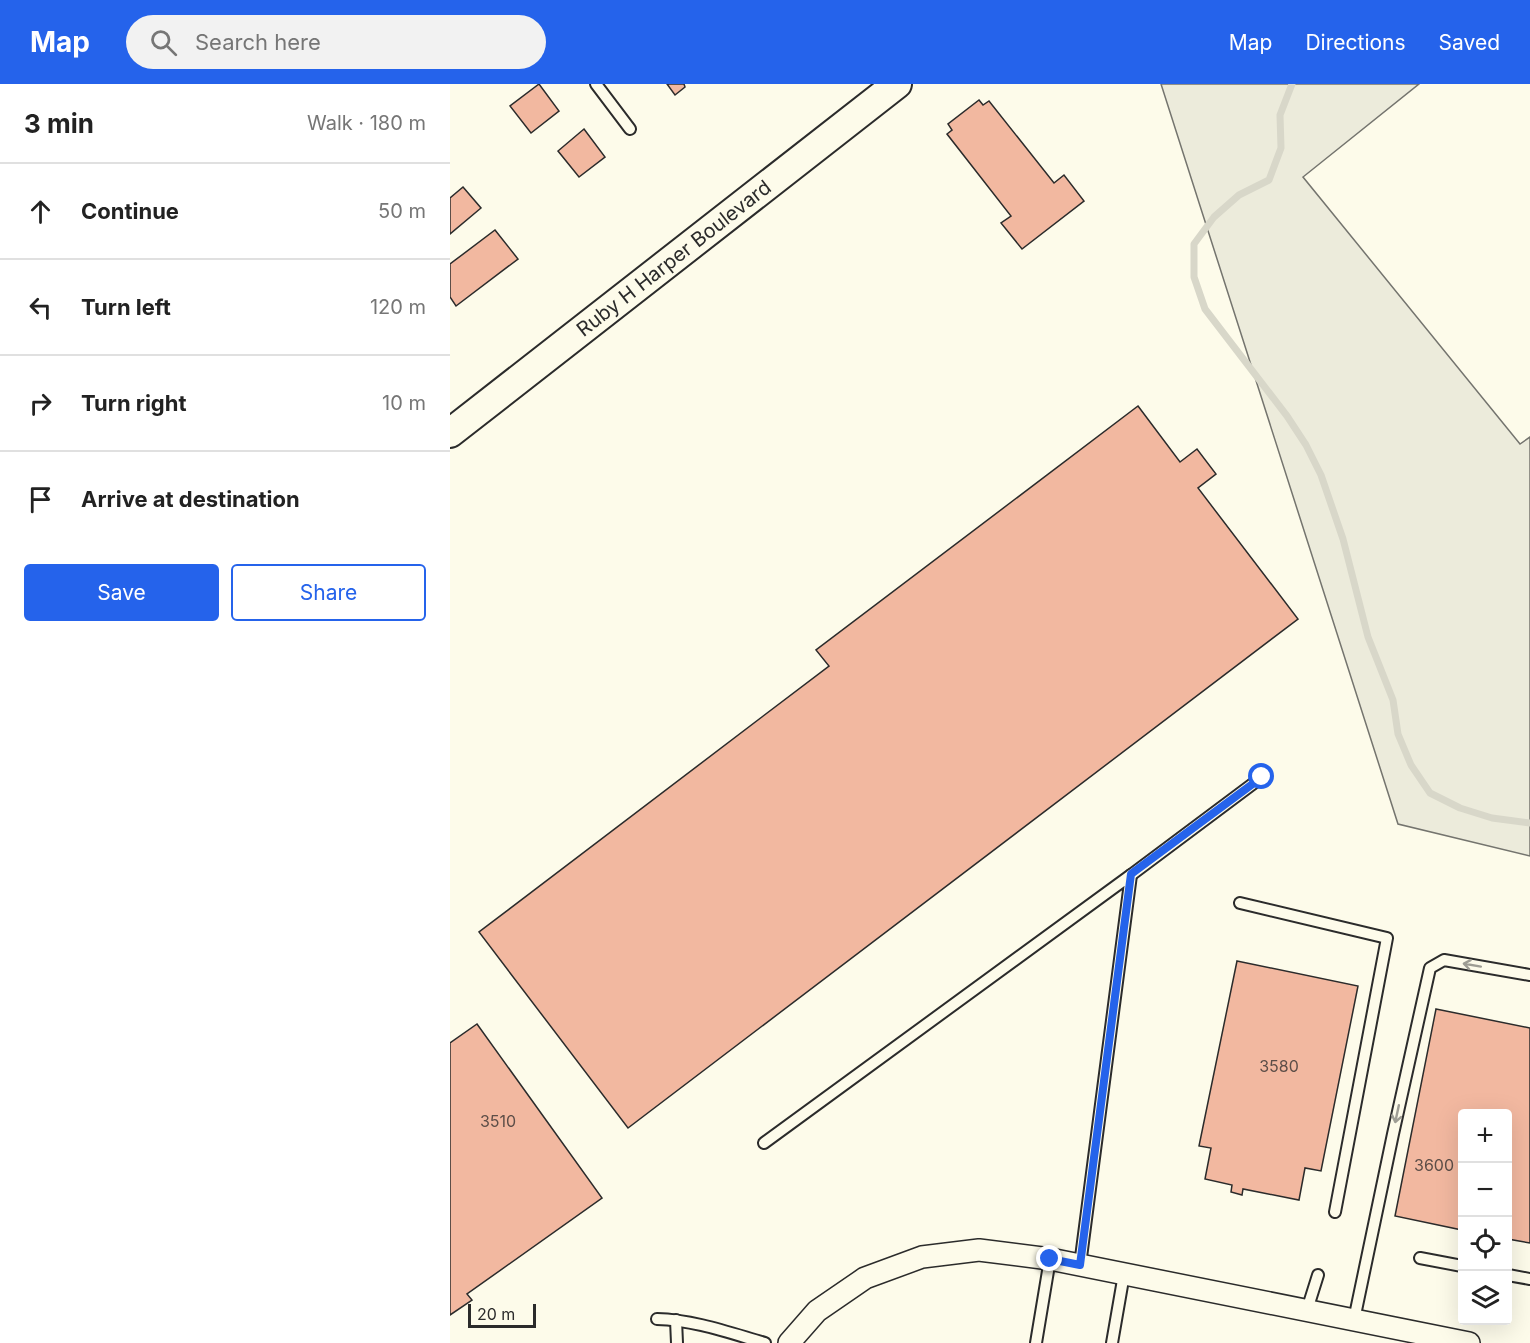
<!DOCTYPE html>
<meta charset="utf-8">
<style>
body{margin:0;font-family:Inter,sans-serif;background:#f2f2f2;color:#222}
.controls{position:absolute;right:18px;bottom:18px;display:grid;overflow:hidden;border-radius:6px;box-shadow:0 6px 24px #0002}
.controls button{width:54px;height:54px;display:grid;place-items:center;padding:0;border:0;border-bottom:2px solid #e0e0e0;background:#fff;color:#222;font:30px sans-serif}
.scale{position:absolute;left:18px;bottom:15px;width:68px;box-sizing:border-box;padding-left:6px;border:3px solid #2b2b2b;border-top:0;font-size:16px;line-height:21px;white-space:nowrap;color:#2b2b2b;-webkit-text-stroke:4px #fdfbea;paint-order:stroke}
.stop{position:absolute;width:18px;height:18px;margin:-14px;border:4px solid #2563eb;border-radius:50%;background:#fff}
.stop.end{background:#2563eb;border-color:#fff;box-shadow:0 2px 6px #0008}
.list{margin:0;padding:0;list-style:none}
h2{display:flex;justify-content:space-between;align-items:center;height:78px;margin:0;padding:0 24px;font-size:26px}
h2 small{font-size:20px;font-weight:400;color:#767676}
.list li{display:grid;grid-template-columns:39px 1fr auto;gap:18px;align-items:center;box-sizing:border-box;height:96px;padding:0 24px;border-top:2px solid #e0e0e0}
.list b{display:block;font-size:22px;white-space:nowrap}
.list em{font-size:20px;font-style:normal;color:#767676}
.actions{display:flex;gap:12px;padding:18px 24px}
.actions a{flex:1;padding:14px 0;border:2px solid #2563eb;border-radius:6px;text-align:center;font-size:21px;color:#2563eb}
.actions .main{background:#2563eb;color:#fff}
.icon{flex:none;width:33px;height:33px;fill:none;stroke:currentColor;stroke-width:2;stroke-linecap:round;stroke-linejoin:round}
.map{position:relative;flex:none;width:1080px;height:1259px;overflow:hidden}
header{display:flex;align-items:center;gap:36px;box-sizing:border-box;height:84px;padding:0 30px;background:#2563eb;color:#fff}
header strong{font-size:28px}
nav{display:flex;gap:33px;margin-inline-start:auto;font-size:21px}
.search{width:420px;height:54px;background:#f2f2f2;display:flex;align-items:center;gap:15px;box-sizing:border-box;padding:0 21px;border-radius:33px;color:#767676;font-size:22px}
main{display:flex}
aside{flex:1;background:#fff}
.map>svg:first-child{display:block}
.green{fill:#ecebdb;stroke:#74746e;stroke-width:1.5}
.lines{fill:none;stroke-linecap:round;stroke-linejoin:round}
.stream{stroke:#d8d7c9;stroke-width:7}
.building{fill:#f2b8a0;stroke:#2b2b2b;stroke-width:1.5}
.lane-casing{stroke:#2b2b2b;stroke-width:14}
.street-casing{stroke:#2b2b2b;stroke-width:24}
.secondary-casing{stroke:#2b2b2b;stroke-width:32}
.lane{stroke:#fdfbea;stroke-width:10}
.street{stroke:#fdfbea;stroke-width:21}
.secondary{stroke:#fdfbea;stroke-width:28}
.oneway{stroke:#9e9d94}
.route{stroke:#2563eb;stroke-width:8}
.labels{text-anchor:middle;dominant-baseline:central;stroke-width:4.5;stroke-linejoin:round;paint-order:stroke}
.number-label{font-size:16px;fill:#5d4e48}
.street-label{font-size:20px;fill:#2b2b2b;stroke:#fdfbea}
</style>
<header>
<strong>Map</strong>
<div class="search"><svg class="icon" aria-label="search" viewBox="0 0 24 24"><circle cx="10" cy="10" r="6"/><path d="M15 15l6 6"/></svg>Search here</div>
<nav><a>Map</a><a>Directions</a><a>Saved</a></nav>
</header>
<main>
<aside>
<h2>3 min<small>Walk · 180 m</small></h2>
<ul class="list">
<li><svg class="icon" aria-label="ahead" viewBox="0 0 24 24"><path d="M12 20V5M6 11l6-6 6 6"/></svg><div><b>Continue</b></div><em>50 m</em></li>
<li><svg class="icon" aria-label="left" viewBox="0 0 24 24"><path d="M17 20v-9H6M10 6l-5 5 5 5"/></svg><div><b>Turn left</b></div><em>120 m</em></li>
<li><svg class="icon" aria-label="right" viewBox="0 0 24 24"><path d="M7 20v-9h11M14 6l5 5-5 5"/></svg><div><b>Turn right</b></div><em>10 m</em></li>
<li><svg class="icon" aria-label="arrive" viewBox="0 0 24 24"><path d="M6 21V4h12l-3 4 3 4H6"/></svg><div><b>Arrive at destination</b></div></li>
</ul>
<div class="actions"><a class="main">Save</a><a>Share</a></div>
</aside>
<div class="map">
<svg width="1080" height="1259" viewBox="0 0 1080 1259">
<rect width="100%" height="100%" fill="#fdfbea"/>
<path class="green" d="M711 0H969L853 93 1070 360 1080 353V772L948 740Z"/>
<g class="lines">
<path class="stream" d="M842 0 830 31 831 64 819 96 789 111 764 133 744 160V193L755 225 837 332 856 361 871 391 893 455 918 553 943 616 948 650 961 681 980 709 1010 724 1042 734 1080 739"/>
</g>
<g class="building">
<path d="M89 0 109 27 81 49 60 22Z"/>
<path d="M217 0H234L235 3 225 11Z"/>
<path d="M529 16 533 21 539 17 604 99 614 91 634 117 572 165 551 139 561 132 497 50 502 46 498 40Z"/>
<path d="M134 45 155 73 129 93 108 67Z"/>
<path d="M13 103 31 124 0 150V114Z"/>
<path d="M45 146 68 175 6 222 0 213V180Z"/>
<path d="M688 322 730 378 747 365 766 390 748 404 848 535 178 1044 29 848 379 582 366 566Z"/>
<path d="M787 877 908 902 871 1087 855 1084 849 1116 793 1105 792 1111 781 1108 782 1101 755 1095 761 1064 749 1062Z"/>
<path d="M986 925 1080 944V1159L1058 1155V1030H1012V1146L945 1132Z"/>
<path d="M27 940 152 1114 17 1210 22 1216 0 1231V959Z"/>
</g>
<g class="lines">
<g class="lane-casing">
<g id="lane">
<path d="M146 0 180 45"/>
<path d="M681 791 812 693"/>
<path d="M790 819 937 854 885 1128"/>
<path d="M314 1059 681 791 630 1181"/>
<path d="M970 1174 1012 1182"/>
<path d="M1058 1191 1080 1195"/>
<path d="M857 1226 868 1191"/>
<path d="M207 1235C244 1236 280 1249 315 1259"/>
<path d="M226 1236 227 1259"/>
<path d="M904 1236 943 1050 980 884 994 876 1080 891"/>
<path d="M586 1259 600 1175"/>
<path d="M662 1259 674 1190"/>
</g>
</g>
<g class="street-casing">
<path id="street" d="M339 1259 367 1227 415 1194 472 1173 529 1166 600 1175 1019 1259"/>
</g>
<g class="secondary-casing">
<g id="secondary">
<path id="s1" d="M0 349 447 0"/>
</g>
</g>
<use href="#lane" class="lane"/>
<use href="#street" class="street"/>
<use href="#secondary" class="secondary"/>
</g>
<defs><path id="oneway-shaft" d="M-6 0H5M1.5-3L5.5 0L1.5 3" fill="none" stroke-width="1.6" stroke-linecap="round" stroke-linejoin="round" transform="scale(1.5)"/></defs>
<g class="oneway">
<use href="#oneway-shaft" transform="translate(1022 881) rotate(-170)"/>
<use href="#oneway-shaft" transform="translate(947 1030) rotate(102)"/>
</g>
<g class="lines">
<path class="route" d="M600 1175 630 1181 681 790 812 693"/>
</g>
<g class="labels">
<g class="number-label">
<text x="829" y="982">3580</text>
<text x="48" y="1037">3510</text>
<text x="984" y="1081">3600</text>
</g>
<g class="street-label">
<text stroke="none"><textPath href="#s1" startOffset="284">Ruby H Harper Boulevard</textPath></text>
</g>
</g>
</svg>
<div class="controls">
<button>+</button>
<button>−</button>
<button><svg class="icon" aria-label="locate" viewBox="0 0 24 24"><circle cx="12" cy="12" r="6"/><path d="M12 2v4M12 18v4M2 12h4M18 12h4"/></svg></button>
<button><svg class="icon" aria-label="layers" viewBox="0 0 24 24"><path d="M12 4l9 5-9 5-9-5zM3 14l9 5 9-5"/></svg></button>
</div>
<div class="scale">20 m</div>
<div class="stop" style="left:812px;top:693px"></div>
<div class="stop end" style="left:600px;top:1175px"></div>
</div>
</main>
